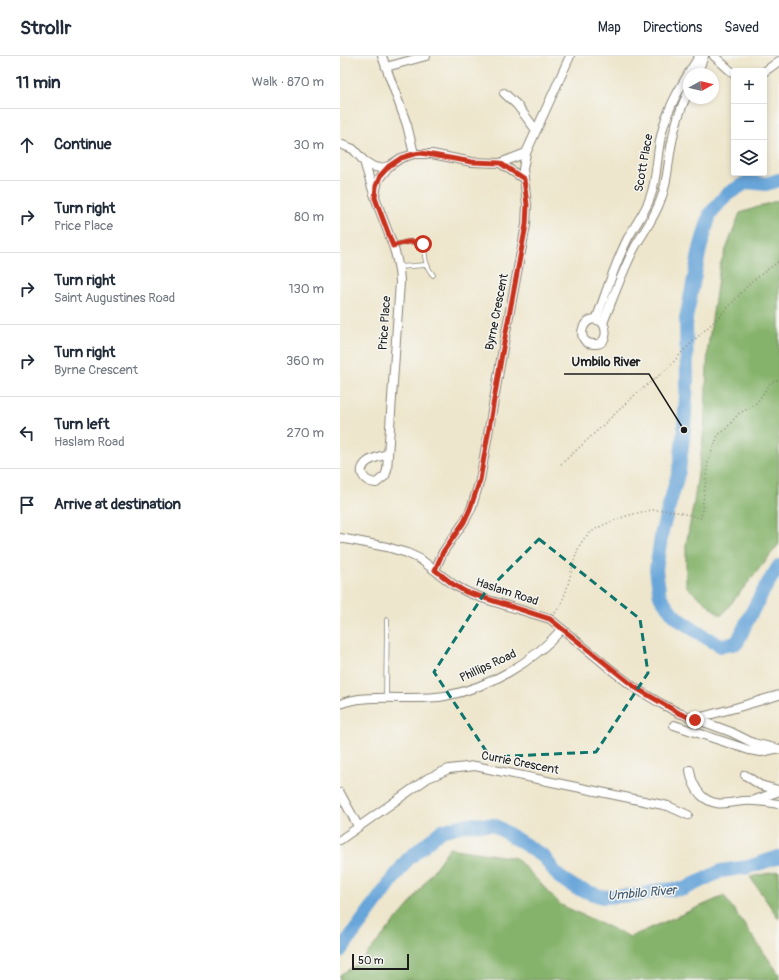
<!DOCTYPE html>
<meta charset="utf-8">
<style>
body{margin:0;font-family:Pangolin,sans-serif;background:#f2f2f3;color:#1f2937}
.controls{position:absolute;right:12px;top:12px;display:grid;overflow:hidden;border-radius:4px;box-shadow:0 2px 6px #0003}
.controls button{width:36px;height:36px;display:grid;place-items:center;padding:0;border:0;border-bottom:1px solid #e0e1e3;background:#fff;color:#1f2937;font:20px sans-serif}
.compass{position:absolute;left:343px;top:12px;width:36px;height:36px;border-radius:50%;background:#fff;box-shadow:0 2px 6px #0003;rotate:82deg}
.scale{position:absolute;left:12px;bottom:10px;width:57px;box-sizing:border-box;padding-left:4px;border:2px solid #1c1c1c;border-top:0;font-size:11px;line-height:14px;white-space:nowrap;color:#1c1c1c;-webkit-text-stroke:3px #f6f6f2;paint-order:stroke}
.stop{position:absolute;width:12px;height:12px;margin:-9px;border:3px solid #c8321e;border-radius:50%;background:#fff}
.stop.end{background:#c8321e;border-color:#fff;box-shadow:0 1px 4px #0008}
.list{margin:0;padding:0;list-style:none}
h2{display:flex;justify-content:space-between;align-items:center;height:52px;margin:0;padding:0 16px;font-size:17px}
h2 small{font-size:13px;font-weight:400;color:#747a83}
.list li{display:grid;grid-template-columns:26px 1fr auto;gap:12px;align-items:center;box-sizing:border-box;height:72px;padding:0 16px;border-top:1px solid #e0e1e3}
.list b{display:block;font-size:15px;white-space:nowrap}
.list p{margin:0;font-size:13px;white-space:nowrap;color:#747a83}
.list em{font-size:13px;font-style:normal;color:#747a83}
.icon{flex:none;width:22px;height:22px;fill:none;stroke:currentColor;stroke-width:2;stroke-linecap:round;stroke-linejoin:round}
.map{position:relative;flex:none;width:439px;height:924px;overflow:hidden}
header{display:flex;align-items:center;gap:24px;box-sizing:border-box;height:56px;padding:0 20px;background:#fff;border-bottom:1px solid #e0e1e3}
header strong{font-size:19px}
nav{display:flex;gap:22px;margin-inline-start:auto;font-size:14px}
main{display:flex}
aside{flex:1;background:#fff}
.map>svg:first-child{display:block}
.forest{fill:#86b36c;stroke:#516844}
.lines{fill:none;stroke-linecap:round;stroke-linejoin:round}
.river{stroke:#67a5d9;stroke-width:14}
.service-casing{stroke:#858174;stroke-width:5.5}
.minor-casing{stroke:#858174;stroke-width:10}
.path{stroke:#858174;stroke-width:1.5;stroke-dasharray:1 3;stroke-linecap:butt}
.service{stroke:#fff;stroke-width:4}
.minor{stroke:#fff;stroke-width:8}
.route{stroke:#c8321e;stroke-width:5}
.marked{fill:none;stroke:#0f766e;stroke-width:3;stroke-dasharray:8 5;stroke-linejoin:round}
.labels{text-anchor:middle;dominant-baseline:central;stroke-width:3;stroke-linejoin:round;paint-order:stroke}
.street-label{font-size:12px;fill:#1c1c1c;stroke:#f6f6f2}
.water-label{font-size:13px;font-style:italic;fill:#3e5a71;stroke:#f6f6f2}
.leader{fill:none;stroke:#1c1c1c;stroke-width:1.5}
.callout-dot{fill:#1c1c1c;stroke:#f6f6f2;stroke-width:1.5}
.callout-label{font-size:13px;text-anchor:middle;font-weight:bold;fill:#1c1c1c;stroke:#f6f6f2;stroke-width:3;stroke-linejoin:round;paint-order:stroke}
</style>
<header>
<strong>Strollr</strong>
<nav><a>Map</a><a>Directions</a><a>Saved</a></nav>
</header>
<main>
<aside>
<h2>11 min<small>Walk · 870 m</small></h2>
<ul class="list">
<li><svg class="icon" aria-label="ahead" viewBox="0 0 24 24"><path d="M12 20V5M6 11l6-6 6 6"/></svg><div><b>Continue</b></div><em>30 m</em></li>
<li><svg class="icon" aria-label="right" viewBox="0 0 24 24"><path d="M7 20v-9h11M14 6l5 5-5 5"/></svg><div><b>Turn right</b><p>Price Place</p></div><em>80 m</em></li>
<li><svg class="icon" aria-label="right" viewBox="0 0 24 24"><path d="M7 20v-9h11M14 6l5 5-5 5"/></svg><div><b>Turn right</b><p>Saint Augustines Road</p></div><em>130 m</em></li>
<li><svg class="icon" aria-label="right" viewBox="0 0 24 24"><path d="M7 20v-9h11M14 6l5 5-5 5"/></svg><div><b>Turn right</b><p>Byrne Crescent</p></div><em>360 m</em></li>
<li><svg class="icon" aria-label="left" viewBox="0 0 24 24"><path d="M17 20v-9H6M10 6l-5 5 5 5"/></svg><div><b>Turn left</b><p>Haslam Road</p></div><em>270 m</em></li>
<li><svg class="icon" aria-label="arrive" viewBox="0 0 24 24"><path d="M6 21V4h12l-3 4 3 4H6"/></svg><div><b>Arrive at destination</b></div></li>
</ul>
</aside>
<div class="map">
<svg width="439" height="924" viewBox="0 0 439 924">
<rect width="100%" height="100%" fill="#f6f6f2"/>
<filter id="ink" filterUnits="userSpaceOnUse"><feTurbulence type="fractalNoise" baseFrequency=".025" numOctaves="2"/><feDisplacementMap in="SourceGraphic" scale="8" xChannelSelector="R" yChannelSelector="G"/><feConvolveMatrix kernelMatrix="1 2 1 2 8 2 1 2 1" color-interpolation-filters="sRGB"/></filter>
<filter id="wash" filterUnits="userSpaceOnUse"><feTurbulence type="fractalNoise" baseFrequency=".012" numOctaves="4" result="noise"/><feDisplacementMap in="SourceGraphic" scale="16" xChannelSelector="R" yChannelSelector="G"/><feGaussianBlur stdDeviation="0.9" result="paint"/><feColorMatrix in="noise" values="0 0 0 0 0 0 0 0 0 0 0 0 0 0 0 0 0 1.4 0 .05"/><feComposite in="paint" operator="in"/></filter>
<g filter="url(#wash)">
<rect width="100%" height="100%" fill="#eee6cc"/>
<g class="forest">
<path d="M439 144V488L381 560 346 530V489L354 446 364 375 368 291 380 209 400 157Z"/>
<path d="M109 792 176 802 221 849 290 881 384 840 439 918V924H0V919L19 907 70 848Z"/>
<path d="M439 815V863L410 821Z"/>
</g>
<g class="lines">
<g class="river">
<path d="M439 124 426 128 407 126 386 139 370 158 360 193 346 263 347 324 344 374 339 415 322 475 316 514 320 540 333 558 341 565 365 581 381 590 397 587C409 560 422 535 439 510"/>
<path d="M0 895 67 804 101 775 128 768 154 769 203 800 219 821 236 832 263 841 301 839 319 834 344 833 381 815 408 811 439 801"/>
</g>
</g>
</g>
<g filter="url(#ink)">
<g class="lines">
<g class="service-casing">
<g id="service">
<path d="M53 190C62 187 74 183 83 188L84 190C85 201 85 210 93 219"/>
<path d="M59 211 86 209"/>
<path d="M46 642 47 564"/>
</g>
</g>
<g class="minor-casing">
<g id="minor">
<path d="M42 0 67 69 74 98"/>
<path d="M374 0 394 18"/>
<path d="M46 11 86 0"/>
<path d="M424 16 439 5"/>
<path d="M357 18 364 0"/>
<path d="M164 37 177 49 196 74"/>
<path d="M0 88 13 93 24 105 34 111 41 112 49 110 61 102 74 98H92L132 106 160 107 186 97"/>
<path d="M24 105C29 122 34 139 40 155 49 179 59 200 60 226L47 414 45 420 36 427C24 426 16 415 27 406 32 402 41 400 48 398"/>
<path d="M160 107 184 123"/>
<path d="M35 139 38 124 49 110"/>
<path d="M256 264C266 237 274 210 287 184 294 170 305 157 310 142 318 121 316 98 322 76 328 49 345 24 359 0"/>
<path d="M263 267C244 252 232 288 254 288 266 289 268 276 263 267 273 242 282 216 295 191 304 175 315 161 321 143 328 125 328 105 332 86 335 68 341 51 349 34"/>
<path d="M0 482 47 491 67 497 80 503 114 529 127 536 142 542 210 563 273 615 295 632 320 647 339 657 391 676 413 687 439 693"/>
<path d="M95 514 103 496 124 466 131 453 140 424 163 292 186 169 187 149 183 113 186 97 230 0"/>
<path d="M0 648C17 640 50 642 69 642 81 642 94 642 105 640 150 631 192 607 222 573"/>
<path d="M355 664 365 660 395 652 439 639"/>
<path d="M334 669 409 694 421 696 435 693"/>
<path d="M350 714C351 724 354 731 361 739 377 755 395 743 414 745 422 745 431 747 439 748"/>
<path d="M405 719 420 729 438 734 437 736 415 744"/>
<path d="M0 737 18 770"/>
<path d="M0 784 88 722 109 713 135 710 328 750 348 759"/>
</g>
</g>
<g class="path">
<path d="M221 408 242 389 296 338 328 312 346 292 383 257 411 226 439 205"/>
<path d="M215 557C230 537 229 514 239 491 241 486 245 481 250 477 262 467 300 454 316 454 331 453 347 459 361 462L368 406 378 379 386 373 398 358 413 350 418 345 431 326 439 324"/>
</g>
<use href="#service" class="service"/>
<use href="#minor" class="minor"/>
</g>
</g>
<g class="lines" filter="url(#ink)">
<path class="route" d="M83 188C74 183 62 187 53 190L35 142 36 130 40 120 49 110 61 102 74 98 81 97 132 106 160 107 184 123 187 149 186 169 163 292 140 424 130 453 124 466 103 496 95 514 114 529 126 536 210 563 296 632 339 657 355 664"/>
</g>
<path class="marked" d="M199 483 300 563 308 617 256 696 150 701 94 616 144 538Z"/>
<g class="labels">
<g class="street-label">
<text transform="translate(304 107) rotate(-80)">Scott Place</text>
<text transform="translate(157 256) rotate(-79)">Byrne Crescent</text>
<text transform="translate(45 267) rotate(-86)">Price Place</text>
<text transform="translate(167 536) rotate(18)">Haslam Road</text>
<text transform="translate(148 610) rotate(-25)">Phillips Road</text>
<text transform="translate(180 707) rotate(11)">Currie Crescent</text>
</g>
<g class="water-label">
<text transform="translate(302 837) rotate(-5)">Umbilo River</text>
</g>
</g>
<path class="leader" d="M344 374L309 318H224"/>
<circle class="callout-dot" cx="344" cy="374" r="4"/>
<g class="callout-label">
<text x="266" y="310">Umbilo River</text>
</g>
</svg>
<div class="controls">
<button>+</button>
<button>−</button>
<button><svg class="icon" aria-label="layers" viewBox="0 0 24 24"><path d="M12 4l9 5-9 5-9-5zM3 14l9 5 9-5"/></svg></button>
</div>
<svg class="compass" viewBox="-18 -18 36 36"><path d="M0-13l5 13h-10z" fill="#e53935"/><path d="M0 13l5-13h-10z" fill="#747a83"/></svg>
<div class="scale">50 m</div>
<div class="stop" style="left:83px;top:188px"></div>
<div class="stop end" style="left:355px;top:664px"></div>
</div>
</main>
